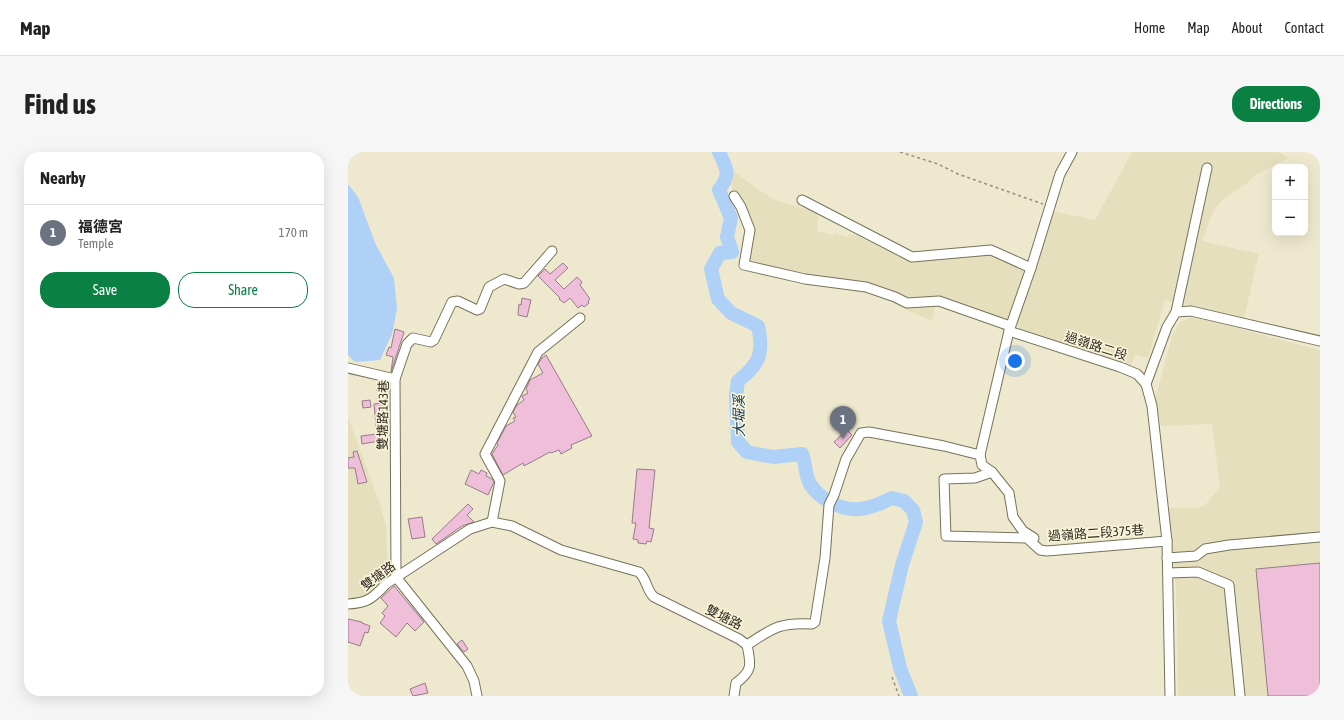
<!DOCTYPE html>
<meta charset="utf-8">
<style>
body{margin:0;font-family:"Asap Condensed","Noto Sans TC",sans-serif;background:#f6f6f6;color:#222}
.controls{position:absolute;right:12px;top:12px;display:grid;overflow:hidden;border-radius:8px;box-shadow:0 4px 16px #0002}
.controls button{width:36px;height:36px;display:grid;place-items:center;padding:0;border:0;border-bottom:1px solid #e0e0e0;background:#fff;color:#222;font:20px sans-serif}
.you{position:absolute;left:667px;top:209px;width:14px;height:14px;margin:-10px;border:3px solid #fff;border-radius:50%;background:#1a73e8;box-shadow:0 0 0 6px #1a73e833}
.badge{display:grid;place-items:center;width:26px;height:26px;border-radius:50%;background:#0b8043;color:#fff;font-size:13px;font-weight:700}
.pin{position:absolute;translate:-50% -33px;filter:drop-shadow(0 1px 2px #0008)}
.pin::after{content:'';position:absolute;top:21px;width:14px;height:12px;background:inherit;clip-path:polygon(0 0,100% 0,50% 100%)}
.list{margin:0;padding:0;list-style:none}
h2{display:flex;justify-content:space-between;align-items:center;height:52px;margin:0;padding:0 16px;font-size:17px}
h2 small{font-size:13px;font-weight:400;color:#767676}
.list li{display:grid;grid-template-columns:26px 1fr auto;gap:12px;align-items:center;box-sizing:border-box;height:56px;padding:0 16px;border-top:1px solid #e0e0e0}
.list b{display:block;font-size:15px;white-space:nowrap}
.list p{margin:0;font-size:13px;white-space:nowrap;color:#767676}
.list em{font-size:13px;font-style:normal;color:#767676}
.actions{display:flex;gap:8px;padding:12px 16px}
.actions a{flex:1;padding:9px 0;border:1px solid #0b8043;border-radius:16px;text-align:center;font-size:14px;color:#0b8043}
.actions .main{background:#0b8043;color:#fff}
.map{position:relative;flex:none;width:972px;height:544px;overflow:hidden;border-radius:16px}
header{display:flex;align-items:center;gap:24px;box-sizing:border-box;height:56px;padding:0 20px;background:#fff;border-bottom:1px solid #e0e0e0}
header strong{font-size:19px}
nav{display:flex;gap:22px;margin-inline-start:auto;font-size:14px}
.intro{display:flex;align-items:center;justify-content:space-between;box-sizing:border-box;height:96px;padding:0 24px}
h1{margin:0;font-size:28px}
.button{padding:10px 18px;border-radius:16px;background:#0b8043;color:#fff;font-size:14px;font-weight:700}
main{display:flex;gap:24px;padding:0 24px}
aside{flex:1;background:#fff;border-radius:16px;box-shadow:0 4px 16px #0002}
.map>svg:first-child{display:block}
.built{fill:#e6dfbd}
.water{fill:#afd1f8}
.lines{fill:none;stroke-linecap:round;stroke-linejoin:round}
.river{stroke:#afd1f8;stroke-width:14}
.building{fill:#efbed9;stroke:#957c89}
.minor-casing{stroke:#77725a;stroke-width:11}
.path{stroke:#94907d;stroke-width:1.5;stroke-dasharray:3 3;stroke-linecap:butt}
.minor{stroke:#fff;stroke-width:9}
.labels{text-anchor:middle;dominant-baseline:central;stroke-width:3;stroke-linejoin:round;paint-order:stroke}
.street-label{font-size:13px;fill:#2e2c22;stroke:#fcf6db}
.water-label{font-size:14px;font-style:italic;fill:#0d3155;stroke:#fcf6db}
</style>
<header>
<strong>Map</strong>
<nav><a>Home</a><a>Map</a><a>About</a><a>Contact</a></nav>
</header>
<div class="intro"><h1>Find us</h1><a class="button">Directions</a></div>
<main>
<aside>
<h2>Nearby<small></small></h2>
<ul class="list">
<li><span class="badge" style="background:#6b7280">1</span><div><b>福德宮</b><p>Temple</p></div><em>170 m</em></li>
</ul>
<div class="actions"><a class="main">Save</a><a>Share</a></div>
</aside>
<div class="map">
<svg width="972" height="544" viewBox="0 0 972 544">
<rect width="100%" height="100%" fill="#eee9ce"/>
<g class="built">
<path d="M784 0H931L940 6 906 24 899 31 874 48 865 60 854 89 911 102 896 166 817 148 800 206 787 203 783 214 672 178 669 170 704 59 747 68Z"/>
<path d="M383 18 426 48 469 60 471 62 469 79 485 83 486 81 499 85 501 82 510 84 564 110 648 102 679 117 662 168 656 177 609 158 588 152 584 169 559 158 534 145 513 138 465 132 392 116 400 67 384 38Z"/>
<path d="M846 165 972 198V544H830L828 435 818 356H848L856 354 872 336 864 272 813 274 807 248 824 184 832 170Z"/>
<path d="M0 265 32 352 38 375 40 425 23 442 10 448 0 445Z"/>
</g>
<path class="water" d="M0 32 10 45 28 93 46 126 49 157 44 182 32 208 7 210 0 203Z"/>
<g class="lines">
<path class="river" d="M371 0C379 17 383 22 371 38L383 66 379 85 384 100 372 101 363 117 370 147 383 161 410 174C416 201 412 212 390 229L388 243 390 290 399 300 425 305 454 302C458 311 457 324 462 332 471 347 494 359 512 357 523 356 534 351 544 346L556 349 565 358 568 370 554 413 541 469 552 516 563 544"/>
</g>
<g class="building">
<path d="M215 111 220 116 207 128 216 137 229 125 234 130 232 133 242 147 240 149 241 151 236 155 234 153 230 156 222 146 216 151 211 147 212 146 190 124 197 117 202 122Z"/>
<path d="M174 146 183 148 179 165 170 163 171 152 173 153Z"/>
<path d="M47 177 56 180 43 220 45 205 38 203 41 195 43 196Z"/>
<path d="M198 203 244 284 223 293 224 296 213 302 211 298 203 301 202 300 176 314 175 311 155 323 144 302 150 293 149 291 158 274 167 269 165 266 168 265 165 260 169 253 176 248 174 244 180 241 178 237 182 228 195 221 190 212 194 206Z"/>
<path d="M31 229 41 234 38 242 28 238Z"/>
<path d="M22 248 23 255 15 256 14 249Z"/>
<path d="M34 251 37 288 14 292 13 284 29 282 26 252Z"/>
<path d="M499 278 504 283 492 296 486 290Z"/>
<path d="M9 299 19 330 10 332 7 316H0V306L6 305 5 300Z"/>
<path d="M289 317 307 318 301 376 306 377 303 390 299 389 298 392 290 391V388L285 387 288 371H284Z"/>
<path d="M123 318 131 322 133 318 139 321 138 324 144 327 146 330 140 343 117 332Z"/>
<path d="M120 352 125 357 119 363 126 370 114 374 88 392 84 387Z"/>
<path d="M74 365 77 385 64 387 60 367Z"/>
<path d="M972 411V544H920L908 417Z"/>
<path d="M46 434 76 470 67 479 59 471 48 485 32 471 37 464 34 461 40 454 33 446Z"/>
<path d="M0 467 14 470V471L22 474 20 481 17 480 12 494 0 490Z"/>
<path d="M114 488 120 497 116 500 109 492Z"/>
<path d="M77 531 80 541 65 544 62 537Z"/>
</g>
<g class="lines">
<g class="minor-casing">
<g id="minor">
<path d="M724 0 712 22 683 116 661 179 772 215 789 222 798 232 804 254 819 389 822 544"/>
<path d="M386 44 393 55 402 78 396 113 457 127 518 135 547 145 559 151 591 149 662 174"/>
<path d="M454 48 564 105 643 98 683 116"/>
<path d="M828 160 859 16"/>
<path d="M661 179 632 303 634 313 644 320 661 341 665 365 675 379 686 386"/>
<path d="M0 216 47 227"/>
<path d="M798 232 819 175 828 160 843 159 972 189"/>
<path d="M644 320 627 326 596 327 598 384 679 386 692 398 699 399 819 389"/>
<path d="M144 370 152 329 137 302 190 200 232 166"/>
<path d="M819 406 848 404 857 397 881 393 972 385"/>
<path d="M820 421 850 420 881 433 892 544"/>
<path d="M48 425 47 227 59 192 65 186 83 190 86 188 104 150 110 149 129 158 132 157 141 135 156 127 171 132 176 131 204 99"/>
<path d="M48 425 119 514 126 529 129 544"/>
<path d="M0 452C20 451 25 446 38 432L122 377 144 370 164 374 213 398 291 420C299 427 298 438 306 445L391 487 399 493C425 476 432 470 464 472L467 470 477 406 481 353 486 343 498 307 513 281 521 280 596 294 632 303"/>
<path d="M386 544 388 531C405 519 403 512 399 493"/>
</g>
</g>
<g class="path">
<path d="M552 0 590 12 610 22 695 52"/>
<path d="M544 525 551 544"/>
</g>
<use href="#minor" class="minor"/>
</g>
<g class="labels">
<g class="street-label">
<text transform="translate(748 194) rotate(18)">過嶺路二段</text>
<text transform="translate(35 263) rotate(-89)">雙塘路143巷</text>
<text transform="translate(748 381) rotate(-4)">過嶺路二段375巷</text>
<text transform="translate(30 424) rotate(-37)">雙塘路</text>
<text transform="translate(376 465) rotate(26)">雙塘路</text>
</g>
<g class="water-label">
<text transform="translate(391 264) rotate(-91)">大堀溪</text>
</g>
</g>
</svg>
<div class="controls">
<button>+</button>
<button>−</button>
</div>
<div class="you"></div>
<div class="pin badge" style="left:495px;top:287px;background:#6b7280">1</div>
</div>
</main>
